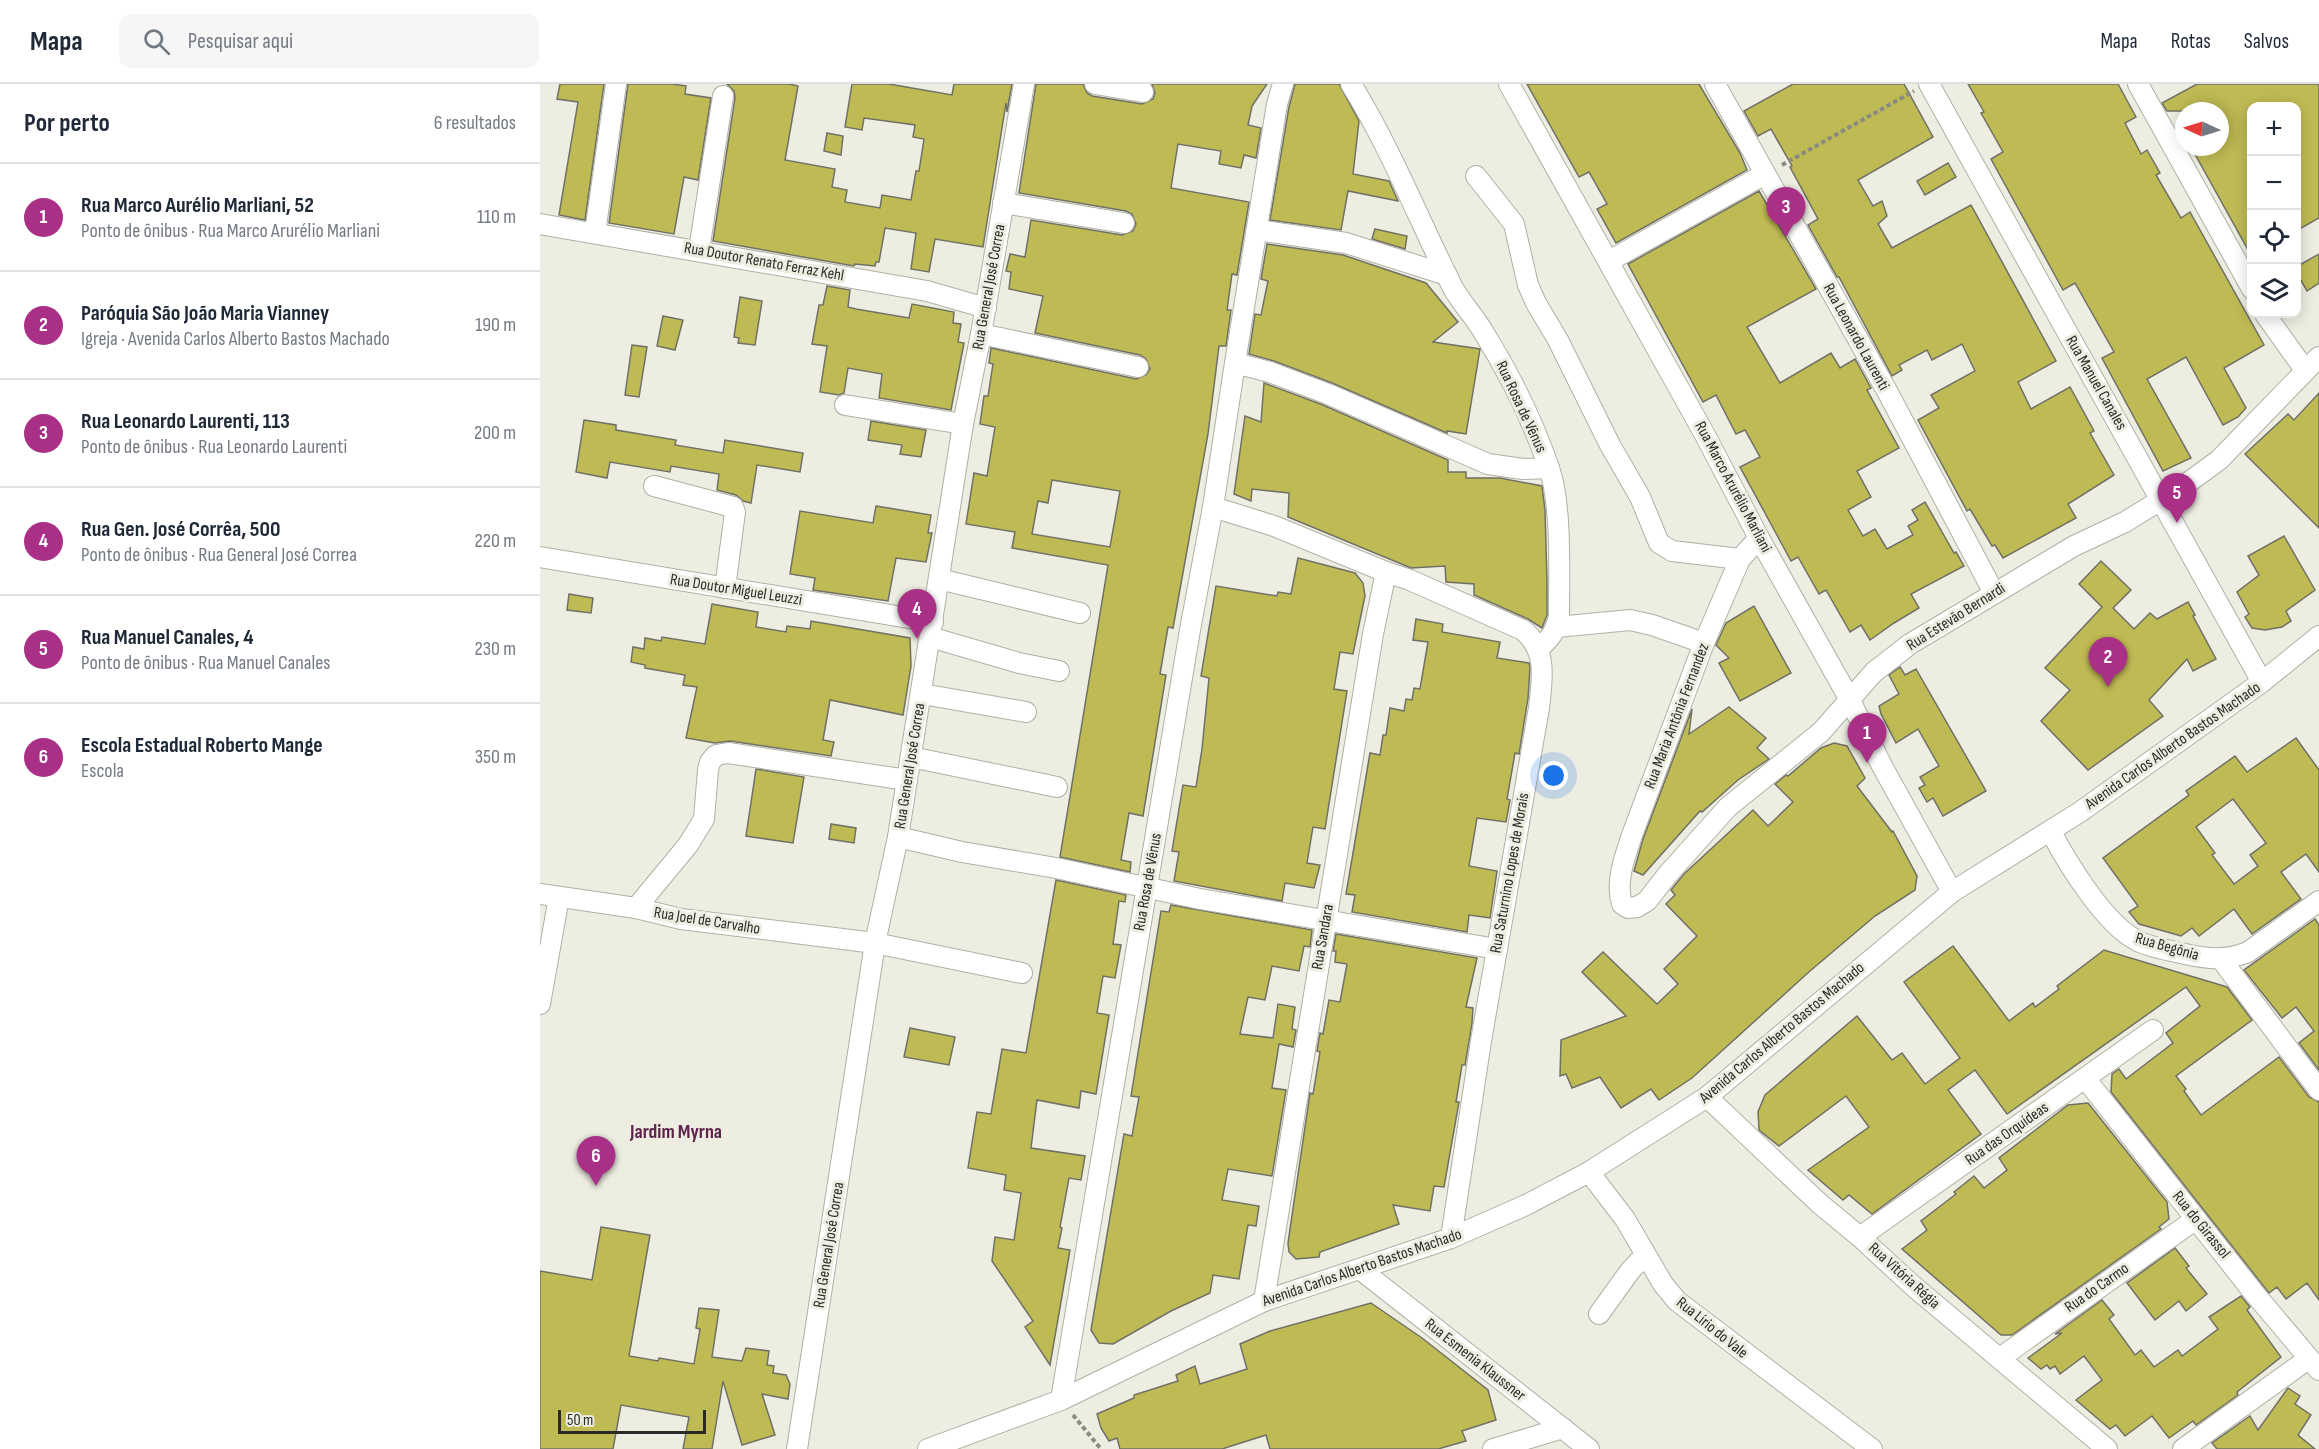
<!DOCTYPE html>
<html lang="pt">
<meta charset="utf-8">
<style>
body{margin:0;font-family:"Sofia Sans Condensed",sans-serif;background:#f6f6f7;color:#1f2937}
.controls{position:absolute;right:18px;top:18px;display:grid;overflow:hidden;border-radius:12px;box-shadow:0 3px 15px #0003}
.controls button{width:54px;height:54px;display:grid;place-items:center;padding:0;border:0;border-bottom:2px solid #e0e1e3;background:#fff;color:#1f2937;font:30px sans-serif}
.compass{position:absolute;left:1635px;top:18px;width:54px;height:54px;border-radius:50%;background:#fff;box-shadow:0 3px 15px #0003;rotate:274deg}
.scale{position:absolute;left:18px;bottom:15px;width:148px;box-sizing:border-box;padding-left:6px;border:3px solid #2a2b26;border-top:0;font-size:16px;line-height:21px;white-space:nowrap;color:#2a2b26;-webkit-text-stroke:4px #edede1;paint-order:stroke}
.you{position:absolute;left:1014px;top:692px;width:21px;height:21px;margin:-15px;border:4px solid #fff;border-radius:50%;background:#1a73e8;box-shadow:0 0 0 9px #1a73e833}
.badge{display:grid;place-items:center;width:39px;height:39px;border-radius:50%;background:#a93086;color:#fff;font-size:20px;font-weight:700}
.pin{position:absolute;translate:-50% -50px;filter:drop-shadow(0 2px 3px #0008)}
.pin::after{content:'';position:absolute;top:32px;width:21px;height:18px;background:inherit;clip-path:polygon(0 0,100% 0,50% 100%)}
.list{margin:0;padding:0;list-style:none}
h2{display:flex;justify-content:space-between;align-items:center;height:78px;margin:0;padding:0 24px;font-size:26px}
h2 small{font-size:20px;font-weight:400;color:#747a83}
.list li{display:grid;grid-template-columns:39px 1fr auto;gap:18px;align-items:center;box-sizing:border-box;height:108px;padding:0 24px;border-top:2px solid #e0e1e3}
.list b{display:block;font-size:22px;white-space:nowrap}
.list p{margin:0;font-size:20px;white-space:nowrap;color:#747a83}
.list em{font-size:20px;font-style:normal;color:#747a83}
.icon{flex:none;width:33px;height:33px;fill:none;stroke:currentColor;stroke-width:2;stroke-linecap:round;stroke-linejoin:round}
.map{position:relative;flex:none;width:1779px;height:1365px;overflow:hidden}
header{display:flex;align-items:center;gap:36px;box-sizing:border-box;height:84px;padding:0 30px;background:#fff;border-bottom:2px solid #e0e1e3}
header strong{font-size:28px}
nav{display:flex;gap:33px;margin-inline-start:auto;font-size:21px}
.search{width:420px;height:54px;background:#f6f6f7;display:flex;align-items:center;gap:15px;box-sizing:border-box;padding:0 21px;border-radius:12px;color:#747a83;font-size:22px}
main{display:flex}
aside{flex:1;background:#fff}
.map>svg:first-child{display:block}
.building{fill:#bfbb54;stroke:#707066;stroke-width:1.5;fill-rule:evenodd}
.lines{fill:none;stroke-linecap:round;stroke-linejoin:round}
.minor-casing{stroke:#b0b0a5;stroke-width:22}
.path{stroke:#8a8a82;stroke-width:4;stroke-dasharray:4.5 3;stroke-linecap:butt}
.minor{stroke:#fff;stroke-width:20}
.labels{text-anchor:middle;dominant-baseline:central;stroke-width:6;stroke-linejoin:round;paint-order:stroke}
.street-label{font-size:16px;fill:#2a2b26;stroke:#edede1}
.quarter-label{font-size:20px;font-weight:bold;fill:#5e234b;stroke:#edede1}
</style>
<header>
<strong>Mapa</strong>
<div class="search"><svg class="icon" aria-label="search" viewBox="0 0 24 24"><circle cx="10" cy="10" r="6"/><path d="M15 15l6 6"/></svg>Pesquisar aqui</div>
<nav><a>Mapa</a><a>Rotas</a><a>Salvos</a></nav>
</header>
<main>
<aside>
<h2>Por perto<small>6 resultados</small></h2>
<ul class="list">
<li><span class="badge">1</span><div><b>Rua Marco Aurélio Marliani, 52</b><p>Ponto de ônibus · Rua Marco Arurélio Marliani</p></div><em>110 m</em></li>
<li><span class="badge">2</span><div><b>Paróquia São João Maria Vianney</b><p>Igreja · Avenida Carlos Alberto Bastos Machado</p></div><em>190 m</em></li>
<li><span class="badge">3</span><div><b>Rua Leonardo Laurenti, 113</b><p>Ponto de ônibus · Rua Leonardo Laurenti</p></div><em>200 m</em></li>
<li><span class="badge">4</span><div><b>Rua Gen. José Corrêa, 500</b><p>Ponto de ônibus · Rua General José Correa</p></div><em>220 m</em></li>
<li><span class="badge">5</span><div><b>Rua Manuel Canales, 4</b><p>Ponto de ônibus · Rua Manuel Canales</p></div><em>230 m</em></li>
<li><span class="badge">6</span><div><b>Escola Estadual Roberto Mange</b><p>Escola</p></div><em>350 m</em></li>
</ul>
</aside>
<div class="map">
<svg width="1779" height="1365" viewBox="0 0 1779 1365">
<rect width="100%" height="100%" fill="#edede1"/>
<g class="building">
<path d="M20 0H64L45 136 19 131 38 18 17 15Z"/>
<path d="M88 0H132L146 2 145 10 171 14 158 96 144 93 134 150 69 139Z"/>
<path d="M187 0H249L258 2 245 76 295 85 292 103 307 106 305 118 340 124 342 111 371 116 376 87H379L384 55 373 53 375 41 324 34 322 46 305 43 312 0H349L412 11 414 0H472L467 28 466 19 443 163 395 155 389 188 371 185 376 149 345 144 339 178H336L335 182 315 180 314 182 173 157 195 14 194 7Z"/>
<path d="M496 0H543L547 9 552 12 602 20 613 15 615 9 612 0H727L712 22 708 41 721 44 716 74 704 71 701 84 679 80 681 67 638 60 635 78 631 104 709 118 697 191 692 190 687 226H691L686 262H679L668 350 633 544 628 543 620 590 626 591 603 732 589 729 581 776 591 778 590 788 520 773 568 481 472 464 475 448 426 440 434 389 447 392 455 343 440 340 444 312H448L453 280 449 279 451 264 596 295 606 291 610 285 606 275 600 271 495 249 503 212 469 205 471 188 466 187 470 170 485 173 491 136 582 151 593 147 596 140 592 130 586 127 479 109ZM512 396 580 407 570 463 492 450 498 417 508 419Z"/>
<path d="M755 0H799L819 37 813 90 849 97 858 117 808 107 801 146 730 136 749 23Z"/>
<path d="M987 0H1159L1200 69 1207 86 1076 159 1057 125 1067 120 1049 88 1039 93Z"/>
<path d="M1253 0H1364L1393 53 1318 96 1333 122 1342 117 1347 132 1338 140 1352 164 1431 121 1516 277 1478 298 1491 325 1530 303 1554 347 1550 349 1574 391 1528 420 1536 434 1463 474 1455 461 1452 462 1430 425 1427 427 1378 336 1399 324 1391 311 1435 287 1422 260 1392 276 1387 266 1359 281 1362 286 1352 292 1299 193H1297L1268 141 1278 135 1250 83 1252 82 1231 45 1218 52 1204 27Z"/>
<path d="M1428 0H1578L1596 33 1585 39 1601 70 1607 66 1620 89 1616 91 1641 134 1650 128 1724 261 1684 284 1706 324 1698 333 1683 341 1646 273 1607 295 1651 374 1623 387 1562 274 1574 268 1535 199 1523 206 1451 75 1463 68 1441 29 1444 28Z"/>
<path d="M1657 0H1779V134L1756 147V22H1712V173L1651 63H1680V27H1627L1622 19Z"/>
<path d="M287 49 303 52 301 71 284 67Z"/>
<path d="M1408 79 1416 93 1385 111 1377 97Z"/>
<path d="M1219 107 1276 205 1207 243 1240 299 1291 269 1300 284 1315 275 1331 304 1327 306 1359 364 1317 387 1331 413 1308 426 1323 452 1335 445 1347 465 1373 451 1368 442 1378 436 1372 426 1385 418 1414 469 1416 468 1424 482 1371 510 1379 524 1354 539 1330 556 1321 541 1310 548 1286 506 1279 510 1258 473 1251 477 1200 383 1220 373 1205 346 1196 350 1176 311 1163 318 1088 180Z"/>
<path d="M835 145 867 152 865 165 832 155Z"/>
<path d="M727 160 803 171 886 199 918 238 893 258 940 265 926 350 907 347V349L792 299 734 277 709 270 715 230 721 231 728 197 721 195Z"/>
<path d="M1779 170V199L1767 207 1756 188V183Z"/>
<path d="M287 202 310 206 308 223 316 225 369 234 372 220 414 228 413 239 421 240 418 258 424 259 411 326 339 314 342 290 308 284 304 309 299 311 280 308 287 262 272 260 279 221H283Z"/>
<path d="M200 213 222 217 215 261 198 259 199 254 194 253Z"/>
<path d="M123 232 143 236 135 266 117 262Z"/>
<path d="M92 261 107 263 99 313 85 311Z"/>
<path d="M724 299 783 321 908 376V388H926V394H960L1002 402 1005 426 1007 497V531L1002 544 988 535 934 511V500L906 498 905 482 871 484 748 433 749 409 712 405 711 417 694 410 705 332 721 338Z"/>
<path d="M1779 309V444L1705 370 1748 330 1754 336Z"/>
<path d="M44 336 76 341V346L136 356 135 361 183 369 185 356 263 369 260 388 217 381 211 419 203 417 196 411 177 406 179 390 131 382 130 388 70 378 67 394 36 388Z"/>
<path d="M331 337 386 346 381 373 360 370 362 361 328 356Z"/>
<path d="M336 422 391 431 388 449H392L386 478 356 474 348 517 273 506 275 494 250 490 260 427 333 439Z"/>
<path d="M1744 452 1775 506 1746 527 1751 537 1742 543 1725 546 1712 544 1705 533 1709 530 1697 508 1719 491 1708 472Z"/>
<path d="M758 474 815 489 823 499 825 512 813 570 800 568 794 605 807 607 785 745 773 743 767 779 780 781 774 804 745 799 742 817 634 797 639 768 632 767 643 701 656 703 662 665 669 594 661 592 676 502 737 512 738 508 751 510Z"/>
<path d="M1561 477 1591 506 1573 524 1594 545 1610 529 1617 535 1648 518 1655 531 1653 532 1676 575 1653 587 1647 575 1609 616 1623 632 1548 686 1501 637 1530 606 1505 584 1562 523 1539 500Z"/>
<path d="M29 510 53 514 51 529 27 526Z"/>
<path d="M172 520 218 528 216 543 246 548 247 542 270 545 271 537 370 554 371 582 363 631 290 616 283 656 294 658 291 672 190 657 175 659 146 654 157 603 143 601 145 591 105 584V581L91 578 93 563 104 565 105 554 121 557 122 553 165 560Z"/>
<path d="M1214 522 1251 589 1200 617 1179 579 1189 574 1176 561 1186 539Z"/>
<path d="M876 535 903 540 902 548 960 558 957 574 989 579 990 583 988 614 979 670 975 669 967 715 970 716 966 738 937 734 929 782 957 787 950 834 929 831 927 848 812 828 815 811 806 810 830 669 840 671 843 651H846L850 624 864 627 866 615 872 616 874 604 880 605 888 558 873 556Z"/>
<path d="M1360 583 1365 591 1376 585 1446 707 1403 732 1393 714 1387 718 1379 704 1385 701 1380 693 1399 682 1378 645 1356 659 1341 630 1339 622 1359 610 1349 591Z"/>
<path d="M1189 623 1226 654 1217 664 1229 675 1198 696 1162 728 1160 727 1103 791 1094 787 1103 755 1152 625 1149 650Z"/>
<path d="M1756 654 1779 686V788L1766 770 1741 788 1761 815 1712 850 1694 825 1659 852 1652 844 1641 852 1599 840 1589 828 1598 822 1563 774 1649 711 1646 707 1695 672 1707 688ZM1693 715 1726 759 1710 771 1718 782 1694 800 1672 771 1675 769 1656 743Z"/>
<path d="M1294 659 1307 662 1311 669 1325 694 1317 702 1352 748 1353 747 1377 792 1375 806 1335 832 1270 887 1152 994 1119 1016 1111 1005 1081 1024 1060 993 1032 1004 1026 990 1020 992 1021 956 1086 932 1042 888 1063 868 1117 920 1138 900 1124 885 1157 852 1126 820 1135 811 1131 806 1144 790 1213 726 1228 742 1253 718 1235 700 1246 691 1248 692 1281 664Z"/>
<path d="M216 685 264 693 253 759 206 752Z"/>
<path d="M291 740 316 744 314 759 289 755Z"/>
<path d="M516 796 586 811 585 818 579 817 573 860 581 861 575 894 563 892 557 929 569 931 556 1010 541 1007 539 1024 497 1016 491 1064 545 1072 541 1096 529 1094 520 1143 522 1144 518 1164 530 1166 510 1281 485 1243 493 1237 452 1177 455 1153 474 1156 481 1109 464 1106 466 1091 428 1084 437 1028 451 1030 462 965 486 969Z"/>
<path d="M631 821 772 846 770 863 764 862 759 887 732 882 725 916 708 913 700 950 733 954 738 920 755 923 752 945 756 946 753 963 739 960 732 1004 746 1006 732 1092 688 1085 682 1116 719 1122 716 1142 708 1141 699 1195 673 1191 670 1209 631 1227 573 1260 559 1259 551 1246 584 1050 592 1052 599 1013 591 1012 621 827 629 828Z"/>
<path d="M1775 835 1779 841V986L1759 959 1774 947 1756 923 1742 934 1704 886Z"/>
<path d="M796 850 937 874 926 923 933 924 932 939 925 981H922L916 1018H919L904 1103 894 1102 890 1127 853 1121 859 1140 780 1168 779 1173 756 1175 749 1168 748 1159 770 1009 773 1010 780 968 777 967 780 949 783 950 789 916 800 918 807 880 795 878 796 867H793Z"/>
<path d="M1413 862 1469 937 1493 919 1495 923 1519 905 1517 902 1564 866 1687 903 1712 936 1636 992 1646 1005 1644 1007 1661 1031 1739 973 1769 1013 1779 1018V1216L1767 1199 1746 1215 1737 1203 1729 1209 1571 1008 1572 990 1579 985 1586 995 1633 959 1626 949 1660 922 1646 903 1467 1030 1435 986 1408 1006 1441 1050 1332 1130 1309 1111 1303 1116 1268 1086 1329 1043 1306 1012 1239 1062 1219 1046 1218 1028 1225 1011 1317 932 1352 976 1362 969 1385 1000 1420 974 1364 898Z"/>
<path d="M370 944 415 953 409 981 364 973Z"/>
<path d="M1548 1019 1627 1118 1629 1135 1619 1143 1621 1145 1472 1251H1461L1362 1165 1387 1146 1381 1137 1416 1110 1414 1108 1434 1092 1444 1104 1467 1086 1459 1074 1528 1021Z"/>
<path d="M61 1143 110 1151 89 1272 118 1277 119 1274 154 1280 160 1245 156 1244 159 1224 179 1226 172 1273 202 1277 206 1264 229 1267 227 1281 234 1282 233 1289 246 1291 250 1300 248 1315 222 1310 235 1351 202 1361 183 1297 172 1365H143L149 1333 81 1321 73 1365H0V1187L52 1196Z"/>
<path d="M1635 1164 1649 1182 1646 1184 1667 1210 1646 1227 1639 1217 1615 1236 1587 1199Z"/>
<path d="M1701 1212 1710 1223 1707 1226 1741 1273 1697 1308 1698 1311 1656 1341 1653 1337 1629 1354 1612 1332 1585 1352 1576 1341 1570 1345 1536 1316 1562 1296 1544 1272 1520 1290 1515 1282 1510 1285 1507 1281 1501 1285 1488 1274 1522 1249 1515 1250 1562 1216 1574 1231 1569 1235 1595 1271 1601 1266 1614 1283 1638 1266 1642 1272 1678 1245 1669 1233Z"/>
<path d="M831 1219 882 1254 948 1306 956 1336 922 1347 926 1357 898 1365H730L726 1351 682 1365H580L577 1354 569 1357 561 1344 557 1330 594 1314V1311L638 1297 636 1291 655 1282 660 1300 707 1285 700 1260 730 1247Z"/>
<path d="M1748 1304 1760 1312 1755 1320 1771 1331 1758 1351 1775 1365H1677L1672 1359 1710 1332 1718 1346Z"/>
</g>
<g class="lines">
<g class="minor-casing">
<g id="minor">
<path d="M555 0 603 8"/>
<path d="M969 0 1165 351 1219 454 1310 616 1342 682 1412 808"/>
<path d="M1175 0 1347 307 1454 509"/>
<path d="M1389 0 1722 598"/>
<path d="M1598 0 1712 205"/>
<path d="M936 92 974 140 988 201 996 219 1018 256 1070 361 1100 413 1119 459 1132 467 1200 475"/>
<path d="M463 119 584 139"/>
<path d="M0 140 387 207 446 224"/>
<path d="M717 146 806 159 907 191"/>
<path d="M55 149 76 0"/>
<path d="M159 166 183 12"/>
<path d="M1069 177 1225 90"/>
<path d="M1725 230 1765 286"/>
<path d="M441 250 598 283"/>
<path d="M695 279 737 20 743 0"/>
<path d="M305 321 423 340"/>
<path d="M114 402 193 423 195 428 185 504"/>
<path d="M673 423 734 442 846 488 870 496 983 546C1008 567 1002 595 999 624L941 957 911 1154"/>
<path d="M1219 454 1200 475 1164 559 1092 751C1085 772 1075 798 1082 820L1088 824 1097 823 1107 817 1128 790 1188 723 1281 648 1334 588 1370 560 1534 462 1585 438 1642 403 1679 376 1779 273"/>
<path d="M0 473 393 538"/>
<path d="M399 495 540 529"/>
<path d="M1017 543 1090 536 1112 541 1164 559"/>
<path d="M390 553 479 579 519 587"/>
<path d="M998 565C1010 555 1016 547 1019 532 1019 493 1022 419 1009 384"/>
<path d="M382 610 486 628"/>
<path d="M371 673 517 703"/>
<path d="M1511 748C1528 780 1564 839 1596 856 1610 864 1629 866 1645 870 1668 875 1686 877 1708 868L1779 817"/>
<path d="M358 753 422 768 516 784 660 815 957 865"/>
<path d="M0 810 96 824 141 835 335 859 482 889"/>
<path d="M96 824 148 761 164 735 168 686 170 678 176 671 188 669 367 696"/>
<path d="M1681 875 1779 1006"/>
<path d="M0 920 19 813"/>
<path d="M1545 994 1714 1209 1779 1286"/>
<path d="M1167 1013 1280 1120 1320 1153 1372 1201 1567 1365"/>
<path d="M1049 1088 1085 1135 1123 1200 1137 1217 1332 1365"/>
<path d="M1320 1153 1613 946"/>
<path d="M821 1186 1049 1365"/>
<path d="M724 1217 833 550 846 488"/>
<path d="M1059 1230 1090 1187 1105 1171"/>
<path d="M1460 1274 1656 1135"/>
<path d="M521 1316 650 546 673 423 695 279 730 288 788 310 948 380 983 385 1009 384C993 337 970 291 944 249 935 233 922 220 913 204 879 136 851 65 811 0"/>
<path d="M257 1365 335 859 358 753 423 340 441 250 484 0"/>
<path d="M388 1365 521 1316 724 1217 911 1154 986 1121 1049 1088 1167 1013 1412 808 1540 728 1722 598 1779 552"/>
<path d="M953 1365 1023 1344"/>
<path d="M1643 1365 1768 1275"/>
</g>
</g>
<g class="path">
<path d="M1242 81 1374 7"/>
<path d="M533 1331 561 1365"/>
</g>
<use href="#minor" class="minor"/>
</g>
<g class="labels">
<g class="street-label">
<text transform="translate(224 178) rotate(10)">Rua Doutor Renato Ferraz Kehl</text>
<text transform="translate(449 203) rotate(-80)">Rua General José Correa</text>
<text transform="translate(1316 253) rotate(61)">Rua Leonardo Laurenti</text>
<text transform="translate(1556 299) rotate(60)">Rua Manuel Canales</text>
<text transform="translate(981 323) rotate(65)">Rua Rosa de Vênus</text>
<text transform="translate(1193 403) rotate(62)">Rua Marco Arurélio Marliani</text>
<text transform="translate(196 506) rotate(9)">Rua Doutor Miguel Leuzzi</text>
<text transform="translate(1416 533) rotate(-32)">Rua Estevão Bernardi</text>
<text transform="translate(1137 632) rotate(-69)">Rua Maria Antônia Fernandez</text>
<text transform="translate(1633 662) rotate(-35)">Avenida Carlos Alberto Bastos Machado</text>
<text transform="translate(370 682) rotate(-81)">Rua General José Correa</text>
<text transform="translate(970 789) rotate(-80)">Rua Saturnino Lopes de Morais</text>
<text transform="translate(608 798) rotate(-80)">Rua Rosa de Vênus</text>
<text transform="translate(167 837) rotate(9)">Rua Joel de Carvalho</text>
<text transform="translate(783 853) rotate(-80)">Rua Sandara</text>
<text transform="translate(1627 863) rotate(16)">Rua Begônia</text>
<text transform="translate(1242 949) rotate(-40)">Avenida Carlos Alberto Bastos Machado</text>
<text transform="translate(1467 1050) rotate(-35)">Rua das Orquídeas</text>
<text transform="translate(1661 1141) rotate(51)">Rua do Girassol</text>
<text transform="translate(289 1161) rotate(-81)">Rua General José Correa</text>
<text transform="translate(822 1184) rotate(-19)">Avenida Carlos Alberto Bastos Machado</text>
<text transform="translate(1364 1192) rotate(42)">Rua Vitória Régia</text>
<text transform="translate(1557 1204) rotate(-35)">Rua do Carmo</text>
<text transform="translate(1172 1244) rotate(39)">Rua Lírio do Vale</text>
<text transform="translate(935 1276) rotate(38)">Rua Esmenia Klaussner</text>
</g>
<g class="quarter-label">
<text x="136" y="1048">Jardim Myrna</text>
</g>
</g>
</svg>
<div class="controls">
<button>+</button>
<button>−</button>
<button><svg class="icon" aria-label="locate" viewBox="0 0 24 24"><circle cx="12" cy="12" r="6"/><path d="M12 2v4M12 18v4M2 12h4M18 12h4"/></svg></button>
<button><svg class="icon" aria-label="layers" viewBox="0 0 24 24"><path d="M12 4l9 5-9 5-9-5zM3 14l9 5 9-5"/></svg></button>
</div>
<svg class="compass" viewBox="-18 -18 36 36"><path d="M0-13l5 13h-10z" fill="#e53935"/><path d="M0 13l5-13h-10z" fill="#747a83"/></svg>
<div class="scale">50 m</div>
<div class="you"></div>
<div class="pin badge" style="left:1327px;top:679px">1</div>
<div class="pin badge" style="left:1568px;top:603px">2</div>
<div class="pin badge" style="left:1246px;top:153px">3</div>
<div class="pin badge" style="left:377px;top:555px">4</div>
<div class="pin badge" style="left:1637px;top:439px">5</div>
<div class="pin badge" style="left:56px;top:1102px">6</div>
</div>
</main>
